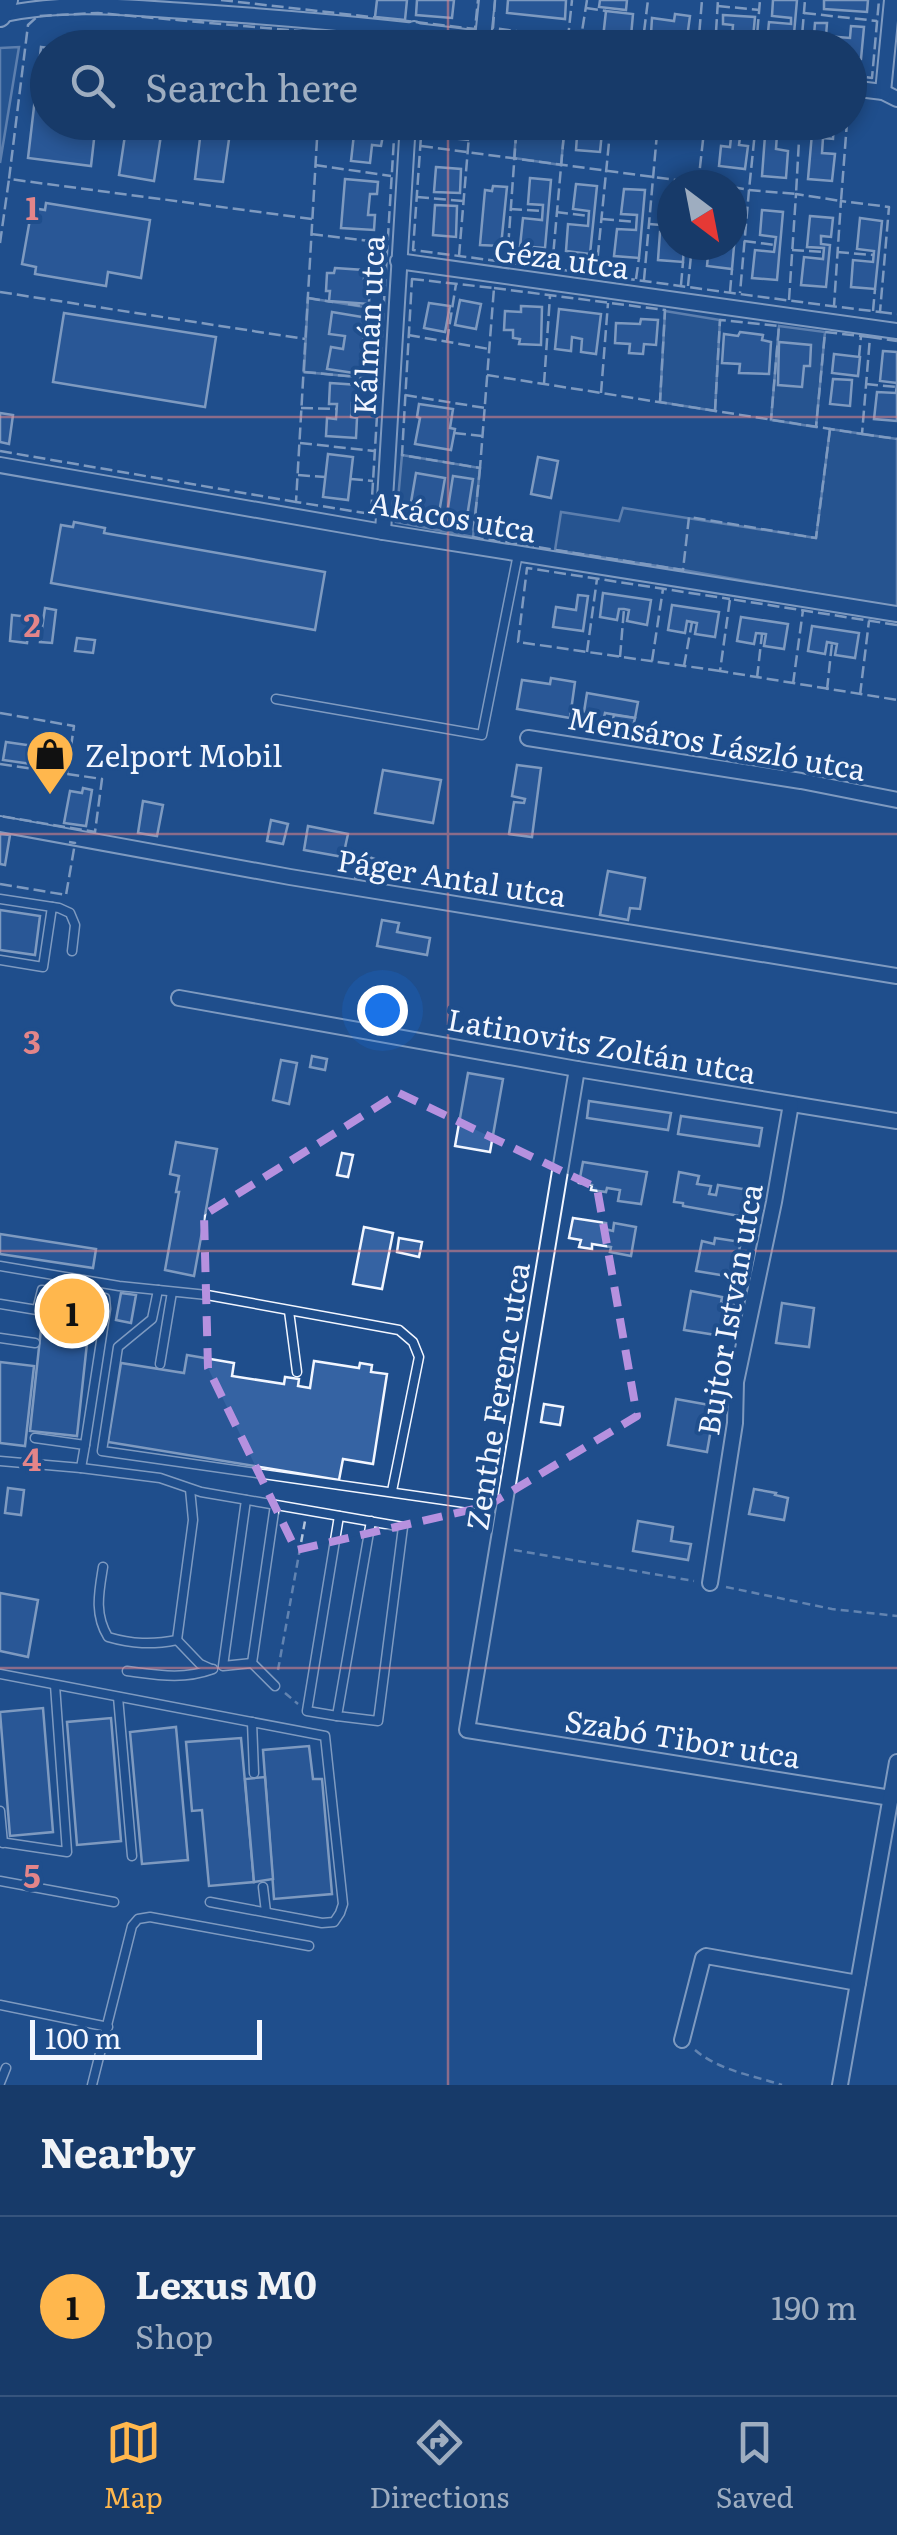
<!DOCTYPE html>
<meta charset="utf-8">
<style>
body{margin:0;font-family:Literata,serif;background:#244571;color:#f1f3f6}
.compass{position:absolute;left:657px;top:170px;width:90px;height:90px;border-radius:50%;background:#173a69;box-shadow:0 5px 15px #0003;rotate:148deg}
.scale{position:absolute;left:30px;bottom:25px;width:232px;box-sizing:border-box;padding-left:10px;border:5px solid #f2f6ff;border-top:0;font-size:28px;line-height:35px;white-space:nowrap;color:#f2f6ff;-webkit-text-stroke:8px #1f4e8c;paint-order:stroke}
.you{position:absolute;left:382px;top:1010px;width:35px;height:35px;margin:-25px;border:8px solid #fff;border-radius:50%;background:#1a73e8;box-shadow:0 0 0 15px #1a73e833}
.badge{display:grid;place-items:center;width:65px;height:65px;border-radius:50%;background:#ffb74d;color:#111;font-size:32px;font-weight:700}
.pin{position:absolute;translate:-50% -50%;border:5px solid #fff;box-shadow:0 2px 10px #0006}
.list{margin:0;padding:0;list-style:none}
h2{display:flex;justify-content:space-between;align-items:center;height:130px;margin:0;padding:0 40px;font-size:42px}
h2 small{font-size:32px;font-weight:400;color:#9eadc0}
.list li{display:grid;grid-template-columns:65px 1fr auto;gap:30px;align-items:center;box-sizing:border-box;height:180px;padding:0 40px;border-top:2px solid #36547d}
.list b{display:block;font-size:38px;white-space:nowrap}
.list p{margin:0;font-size:32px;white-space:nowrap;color:#9eadc0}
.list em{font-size:32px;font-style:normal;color:#9eadc0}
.icon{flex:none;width:55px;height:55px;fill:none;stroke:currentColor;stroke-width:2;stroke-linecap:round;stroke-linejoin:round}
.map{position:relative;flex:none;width:897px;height:2085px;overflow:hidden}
.search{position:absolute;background:#173a69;box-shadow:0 5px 15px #0003;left:30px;right:30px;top:30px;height:110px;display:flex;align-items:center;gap:25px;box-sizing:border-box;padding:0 35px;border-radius:55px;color:#9eadc0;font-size:38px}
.sheet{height:310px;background:#173a69}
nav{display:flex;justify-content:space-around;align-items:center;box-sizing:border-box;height:140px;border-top:2px solid #36547d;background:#173a69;font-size:28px;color:#9eadc0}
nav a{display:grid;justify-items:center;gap:5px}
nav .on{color:#ffb74d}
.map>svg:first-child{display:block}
.built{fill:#305b95;stroke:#a8bbd7;stroke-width:2.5}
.building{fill:#3563a3;stroke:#f2f6ff;stroke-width:2.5}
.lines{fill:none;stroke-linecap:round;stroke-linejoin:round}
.service-casing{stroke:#f2f6ff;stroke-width:11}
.minor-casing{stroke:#f2f6ff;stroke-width:18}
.secondary-casing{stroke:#f2f6ff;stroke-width:24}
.path{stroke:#b3c4dc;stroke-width:2.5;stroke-dasharray:8 5;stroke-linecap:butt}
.service{stroke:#1f4e8c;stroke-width:8}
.minor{stroke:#1f4e8c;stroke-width:14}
.secondary{stroke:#1f4e8c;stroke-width:20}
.fence{stroke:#f2f6ff;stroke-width:2.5;stroke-dasharray:12 5;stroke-linecap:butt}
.marked{fill:none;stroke:#b691df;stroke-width:8;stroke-dasharray:20 12;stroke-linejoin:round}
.grid{fill:none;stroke:#e38589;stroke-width:2.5;stroke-opacity:0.55}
.labels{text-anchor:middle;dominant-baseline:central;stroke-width:8;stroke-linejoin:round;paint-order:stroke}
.street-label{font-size:30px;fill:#f2f6ff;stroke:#1f4e8c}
.poi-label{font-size:30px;fill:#f2f6ff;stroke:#1f4e8c;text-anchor:start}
.grid-label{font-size:32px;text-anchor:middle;font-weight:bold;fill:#e38589;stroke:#1f4e8c;stroke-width:8;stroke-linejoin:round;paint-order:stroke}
</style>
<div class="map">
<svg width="897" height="2085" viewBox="0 0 897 2085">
<rect width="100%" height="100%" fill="#1f4e8c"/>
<g class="built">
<path d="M19 47 0 163V48Z"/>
<path d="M517 123H565L561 165 514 158Z"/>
<path d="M308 298 383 310 379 379 304 372Z"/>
<path d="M665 311 720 320 715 411 660 402Z"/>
<path d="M779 326 825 332 816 427 771 420Z"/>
<path d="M830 429 897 439V608L683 570 555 550 561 512 619 521 623 508 816 538Z"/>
<path d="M402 455 480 468 473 537 396 522Z"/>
</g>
<g class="building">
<path d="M377 0H407L405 20 375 17Z"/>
<path d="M417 0H454L452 18 416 15Z"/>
<path d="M508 0H566L565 19 507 13Z"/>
<path d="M600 0H627L626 10 599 7Z"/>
<path d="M773 0H797L793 45 767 43 769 22 791 24V18L772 16Z"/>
<path d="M824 0H868L867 12 824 9Z"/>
<path d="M606 11 633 14 631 36 620 34 619 40 603 38Z"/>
<path d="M675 14 690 16 687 38 651 34 652 18 674 21Z"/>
<path d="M723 15 755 17 752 48H731L733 25 723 24Z"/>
<path d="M815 23H827L826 36 850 38 851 26 864 27 861 59 850 58V48H813Z"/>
<path d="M41 47 49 48H48V122H96L91 166 28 158Z"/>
<path d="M127 122H163L154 181 119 175Z"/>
<path d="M202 122 231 125 223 182 195 179Z"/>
<path d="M450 122H470L468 140 449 138Z"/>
<path d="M480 122H504L503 138 479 136Z"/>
<path d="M578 122H603L600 152 576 150Z"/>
<path d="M720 122H750L749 130 741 129 739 145 748 146 745 169 719 166 721 146 730 147 732 128 719 127Z"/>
<path d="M766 122H788L787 135 777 134 776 149 788 151 786 178 762 176Z"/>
<path d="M813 122H834L833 139 823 138 822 153 835 154 832 181 808 179Z"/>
<path d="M366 127 384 130 381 146 372 145 370 163 351 161 354 134 365 135Z"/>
<path d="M436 167 461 169 460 193 434 192Z"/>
<path d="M530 178 551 180 545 248 520 246 523 218 542 220 543 205 528 204Z"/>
<path d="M345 179 378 182 377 194H370L368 215H375L374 230 341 228Z"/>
<path d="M576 184 597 186 590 254 566 251 568 224 588 226 589 211 573 209Z"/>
<path d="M493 186 507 187 501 246 480 245 485 190 492 191Z"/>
<path d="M624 189 645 190 639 258 614 256 617 229 636 230 637 215 621 214Z"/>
<path d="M732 200 738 201 732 269 707 266 709 245H732Z"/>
<path d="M46 203 150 220 141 278 108 272 106 286 35 274 36 267 22 264 32 208 45 210Z"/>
<path d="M435 205 457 206 456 237 433 235Z"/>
<path d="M762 210 783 212 777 280 752 278 755 250 774 252 776 237 760 235Z"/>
<path d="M810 216 833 218 831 237 821 236V244L830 245 826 287 801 285 804 257 823 259 824 248 807 247Z"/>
<path d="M860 218 882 221 875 289 851 287 853 260 873 262 874 251 857 249Z"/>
<path d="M660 232 672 233V245H684L683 262 658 260Z"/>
<path d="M335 268 364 270V279L370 280 369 304 329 301 330 291H326L327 273H334Z"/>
<path d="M460 300 481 304 476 329 455 325Z"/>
<path d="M429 303 450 306 445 332 424 328Z"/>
<path d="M521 306 542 307 541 345 519 344 520 339 513 338V330H504L505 311 521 312Z"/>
<path d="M559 309 601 314 596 354 581 352 582 339 572 337 571 351 555 349Z"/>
<path d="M332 312 368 318 361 352H365L361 374 327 369 331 347 343 349 345 336 329 334Z"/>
<path d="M64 313 216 337 205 407 53 382Z"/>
<path d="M641 319 658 320 656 345 644 344 643 354 629 353 630 344 615 343 616 323 640 324Z"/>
<path d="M740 332 763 335 762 340 771 342 769 374 739 373 740 364 722 363 724 334 738 336Z"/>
<path d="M779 342 811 345 810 366H804L802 387 778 385Z"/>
<path d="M883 351 897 352V383L880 381Z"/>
<path d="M834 354 860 357 858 376 832 373Z"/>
<path d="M833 379 852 380 850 406 830 404Z"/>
<path d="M330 383 359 385 357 404 352 403 351 417 357 418 356 438 326 436 327 418 336 419 337 404H329Z"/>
<path d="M897 384V421L874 419 877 392 896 393Z"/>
<path d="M419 404 453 409 450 428 455 429 451 450 415 444 420 418 417 417Z"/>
<path d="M0 413 13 415 9 444 0 442Z"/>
<path d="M328 454 353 457 348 500 323 497Z"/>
<path d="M538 457 558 461 551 498 531 494Z"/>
<path d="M416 473 445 478 439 513 410 508Z"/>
<path d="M453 476 473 479 467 517 447 514Z"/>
<path d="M74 522 105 528 104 533 325 572 315 630 51 583 61 525 73 527Z"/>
<path d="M603 593 651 600 647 625 627 621 629 610 624 609H619L617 620 600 617Z"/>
<path d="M578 595 588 596 583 631 553 627 556 607 576 610Z"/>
<path d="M672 605 719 612 715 637 695 634 697 623 687 621 685 633 668 630Z"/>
<path d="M45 608 56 610 52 643 40 642Z"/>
<path d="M12 615 30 617 27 643 10 641Z"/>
<path d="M741 617 788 624 784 649 764 646 766 634 756 633 754 644 737 641Z"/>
<path d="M812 626 859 633 855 658 835 655 837 644 827 642 825 654 808 651Z"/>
<path d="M77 638 95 640 93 653 75 651Z"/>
<path d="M551 678 575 682 570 718 517 709 522 680 550 684Z"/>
<path d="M587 693 638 702 635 718 605 713 603 722 583 718Z"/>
<path d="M614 715 635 718 633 727 612 723Z"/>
<path d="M6 742 55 749 53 767 3 760Z"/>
<path d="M517 765 541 768 532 837 509 834 514 802 524 803 525 799 512 796Z"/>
<path d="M383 770 441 780 433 823 375 813Z"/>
<path d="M83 788 92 790 86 826 64 823 70 791 82 793Z"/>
<path d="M143 801 163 805 157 836 138 833Z"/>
<path d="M271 820 288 824 283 844 267 841Z"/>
<path d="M308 826 348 834 343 857 304 850Z"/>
<path d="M0 834 10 835 5 865 0 864Z"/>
<path d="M363 855 375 859 367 883 355 879Z"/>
<path d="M608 871 645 878 640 909 630 908 628 920 600 915Z"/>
<path d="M0 910 40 916 35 955 0 950Z"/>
<path d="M382 920 399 923 397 932 430 938 427 955 377 946Z"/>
<path d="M312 1056 327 1059 325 1070 310 1067Z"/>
<path d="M281 1060 297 1063 289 1104 273 1100Z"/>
<path d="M468 1073 503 1079 490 1152 455 1146Z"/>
<path d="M589 1101 671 1113 668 1130 587 1118Z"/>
<path d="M681 1116 762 1128 759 1146 678 1134Z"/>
<path d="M176 1142 217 1149 194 1276 165 1270 179 1192H176L179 1176 170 1174Z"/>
<path d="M342 1153 353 1155 348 1177 337 1175Z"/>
<path d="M583 1162 647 1172 641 1204 618 1201 620 1190 607 1188 606 1192 591 1190 592 1185 579 1183Z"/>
<path d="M679 1172 699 1176 697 1184 711 1186 709 1194 716 1195 718 1185 749 1190 748 1197H751L745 1217 683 1206V1203L674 1202Z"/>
<path d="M573 1218 606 1223 605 1229 613 1231 614 1223 636 1227 631 1256 610 1252 611 1247 592 1244V1249L579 1247 581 1240 569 1238Z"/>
<path d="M364 1227 393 1233 382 1289 353 1284Z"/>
<path d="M0 1234 96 1249 93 1268 0 1254Z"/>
<path d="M399 1238 422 1242 419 1257 397 1252Z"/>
<path d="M715 1238 741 1242 733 1277 696 1271 702 1241 714 1244Z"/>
<path d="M691 1291 722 1297 721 1303 734 1305 730 1330 717 1327 716 1335 684 1330Z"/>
<path d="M121 1293 136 1295 131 1323 116 1320Z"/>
<path d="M44 1301 91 1306 77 1436 30 1431Z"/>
<path d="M782 1303 814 1308 809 1347 776 1343Z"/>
<path d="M187 1355 234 1363 232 1376 284 1384 285 1377 299 1379 298 1386 310 1388 314 1361 359 1368 360 1363 372 1365 371 1372 387 1374 373 1464 343 1459 339 1480 108 1442 121 1363 184 1373Z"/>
<path d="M0 1362 34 1366 25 1446 0 1443Z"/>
<path d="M676 1399 715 1406 707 1452 668 1445Z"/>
<path d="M544 1404 563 1407 560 1425 541 1422Z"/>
<path d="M8 1488 24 1490 21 1515 5 1513Z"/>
<path d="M754 1489 776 1493 775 1495 788 1498 784 1520 749 1514Z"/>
<path d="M638 1521 673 1527 671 1541 691 1544 688 1560 633 1551Z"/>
<path d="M0 1593 38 1600 28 1657 0 1651Z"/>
<path d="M43 1708 53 1832 10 1836 0 1712Z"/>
<path d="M111 1718 121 1841 77 1845 67 1722Z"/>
<path d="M176 1727 188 1860 142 1864 130 1732Z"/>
<path d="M241 1738 254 1882 209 1886 202 1810 192 1811 186 1742Z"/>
<path d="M309 1746 313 1779H322L332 1894 274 1899 263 1750Z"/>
<path d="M265 1777 273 1879 254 1882 245 1779Z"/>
</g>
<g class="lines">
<g class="service-casing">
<g id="service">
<path d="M276 699 482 735 518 554"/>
<path d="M0 899 59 908 70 913 75 925 72 951"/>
<path d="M0 960 43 967 52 907"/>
<path d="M0 1266 119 1286 207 1295 399 1330 413 1342 419 1357 392 1491"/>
<path d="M158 1290 152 1319 118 1347 102 1451 472 1504"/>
<path d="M0 1304 37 1310 42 1290 105 1298 106 1309 85 1445 35 1438"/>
<path d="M289 1311 297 1372"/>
<path d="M0 1338 35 1343"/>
<path d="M160 1364 172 1292"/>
<path d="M0 1461 81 1468 85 1445"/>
<path d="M81 1468 160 1478 201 1492 403 1527 378 1721 337 1716 371 1521"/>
<path d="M246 1500 223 1666 252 1663"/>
<path d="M275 1505 252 1663 275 1686"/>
<path d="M103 1567C99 1592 94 1614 108 1637 132 1644 152 1645 177 1640L193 1520 190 1489"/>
<path d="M177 1640 200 1664 211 1669"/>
<path d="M127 1671C158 1675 183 1680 213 1669"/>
<path d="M0 1674 325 1736 343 1904 340 1913 334 1922 322 1923 210 1902"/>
<path d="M118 1697 132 1856"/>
<path d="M337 1716 307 1711 339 1516"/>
<path d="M252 1722 254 1773"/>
<path d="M0 1811 3 1843"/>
<path d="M0 1842 67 1852 55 1685"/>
<path d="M0 1881 114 1902"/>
<path d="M263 1887 266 1912"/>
<path d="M0 2005 108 2027"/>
<path d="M0 2083 6 2068"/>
<path d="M92 2085 132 1926 138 1919 150 1917 309 1946"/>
</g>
</g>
<g class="minor-casing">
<g id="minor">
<path d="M1 15C64 0 135 8 200 12 316 20 430 30 545 48"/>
<path d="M483 38 487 0"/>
<path d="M413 48 414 29"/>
<path d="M850 88 883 92 897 99"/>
<path d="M883 92 892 0"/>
<path d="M398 261 897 331"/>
<path d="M0 465 383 532 897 614"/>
<path d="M383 532 408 122"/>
<path d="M528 738 801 781 897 800"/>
<path d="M0 824 290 877 897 976"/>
<path d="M179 998 577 1069 897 1121"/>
<path d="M577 1069 467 1730 891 1798"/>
<path d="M710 1583 735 1423 736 1382 774 1202 791 1104"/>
<path d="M682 2040 703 1958 706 1956 858 1983"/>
<path d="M840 2085 897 1762"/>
</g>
</g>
<g class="secondary-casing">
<path id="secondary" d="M0 16 7 0"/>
</g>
<g class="path">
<path d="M514 1550 694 1581"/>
<path d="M726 1587 832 1609 897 1616"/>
<path d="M278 1670 305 1521"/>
<path d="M285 1693 298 1704"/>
<path d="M695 2050C720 2071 752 2075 782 2085"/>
</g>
<use href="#service" class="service"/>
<use href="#minor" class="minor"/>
<use href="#secondary" class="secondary"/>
<g class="fence">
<path d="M221 0 380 18"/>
<path d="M495 0 493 28 568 38 572 0"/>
<path d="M587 0 580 44 612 48"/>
<path d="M718 6 760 10"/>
<path d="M586 8 606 11"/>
<path d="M804 13 877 21"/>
<path d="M399 20 475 29 478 0"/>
<path d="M322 48 323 33 400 39V48"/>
<path d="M642 48 648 0"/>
<path d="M698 48 702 0"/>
<path d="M715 48 718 0"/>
<path d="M756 48 760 0"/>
<path d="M801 48 805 0"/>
<path d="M850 75 872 78 879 0"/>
<path d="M318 122 296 502 371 514 395 122"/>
<path d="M422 122 413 250C569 270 724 293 880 312L889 207 841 201 834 306"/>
<path d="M756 122 749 190 796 194 800 122"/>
<path d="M421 146 714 185"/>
<path d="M315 165 391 176"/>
<path d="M698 185 705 122"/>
<path d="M732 187 749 190 740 293"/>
<path d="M417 197 464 201"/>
<path d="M510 209 543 211"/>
<path d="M556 212 589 216"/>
<path d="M312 219 9 179 28 25 38 16 98 13 323 33"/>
<path d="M602 219 637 222"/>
<path d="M649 224 672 226"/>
<path d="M311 234 387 243"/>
<path d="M744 241 775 245"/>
<path d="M0 243 9 179"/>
<path d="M792 250 824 252"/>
<path d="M837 252 873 255"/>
<path d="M459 256 469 136"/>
<path d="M507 262 517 122"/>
<path d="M552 268 565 122"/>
<path d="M596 274 611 122"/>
<path d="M412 279 494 288 480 468 402 455Z"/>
<path d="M636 279 639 258"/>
<path d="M644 280 658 122"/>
<path d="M681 285 683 262"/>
<path d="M688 286 692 245"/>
<path d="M494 288 665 310 660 402"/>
<path d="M0 292 305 339"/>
<path d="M730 292 732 269"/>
<path d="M308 298 333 302"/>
<path d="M789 300 796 194 841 201 847 122"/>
<path d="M348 304 383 309"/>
<path d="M873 311 875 289"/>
<path d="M880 312 897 314"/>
<path d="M408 335 489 349"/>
<path d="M870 337 897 341"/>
<path d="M447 341 456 284"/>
<path d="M859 357 861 336"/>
<path d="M304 372 379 379"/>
<path d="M487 375 862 434 870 337 825 332 816 427"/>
<path d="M544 384 550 296"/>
<path d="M866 384 897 387"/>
<path d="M601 393 608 303"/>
<path d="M405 395 485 408"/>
<path d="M301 408 337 409"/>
<path d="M351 410 377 412"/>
<path d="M715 411 720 320 779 326 771 420"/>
<path d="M454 433 482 436"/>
<path d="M862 434 897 439"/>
<path d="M300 443 374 451"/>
<path d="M0 451 296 502"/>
<path d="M480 468 473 537 683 570 689 517 816 538 830 429"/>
<path d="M298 475 325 477"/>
<path d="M351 479 373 481"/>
<path d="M897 625 730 599 720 671 897 700"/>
<path d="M587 652 597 579"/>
<path d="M620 657 624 609"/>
<path d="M652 661 663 589"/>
<path d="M684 666 692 622"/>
<path d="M720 671 518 642 527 568 730 599"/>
<path d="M757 678 762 634"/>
<path d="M793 684 803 610"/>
<path d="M827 690 832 643"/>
<path d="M860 695 869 621"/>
<path d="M0 713 74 726 67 774"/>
<path d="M0 764 102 779 95 832 0 816"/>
<path d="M0 884 66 895 75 843 69 842"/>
</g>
</g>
<path d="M0 0H897V2085H0ZM399 1093 597 1188 637 1416 487 1506 296 1550 208 1368 204 1215Z" fill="#1f4e8c" fill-opacity=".55" fill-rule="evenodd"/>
<path class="marked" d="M399 1093 597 1188 637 1416 487 1506 296 1550 208 1368 204 1215Z"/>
<path class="grid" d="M448 0V48M448 122V2085M0 417H897M0 834H897M0 1251H897M0 1668H897"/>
<defs>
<g id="shop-pin" transform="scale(2.5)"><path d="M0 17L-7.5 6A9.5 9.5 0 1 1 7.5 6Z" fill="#ffb74d" stroke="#1f4e8c"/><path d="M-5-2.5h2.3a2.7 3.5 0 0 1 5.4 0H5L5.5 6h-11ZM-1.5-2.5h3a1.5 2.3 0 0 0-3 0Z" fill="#111"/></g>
</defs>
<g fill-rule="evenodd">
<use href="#shop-pin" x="50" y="754"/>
</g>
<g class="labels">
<g class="street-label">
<text transform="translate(562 257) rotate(8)">Géza utca</text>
<text transform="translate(367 325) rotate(-87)">Kálmán utca</text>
<text transform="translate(453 515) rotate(10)">Akácos utca</text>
<text transform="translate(717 742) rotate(10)">Mensáros László utca</text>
<text transform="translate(452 876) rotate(9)">Páger Antal utca</text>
<text transform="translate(602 1044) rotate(10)">Latinovits Zoltán utca</text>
<text transform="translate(728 1309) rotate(-80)">Bujtor István utca</text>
<text transform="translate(496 1396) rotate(-81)">Zenthe Ferenc utca</text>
<text transform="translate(683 1737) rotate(9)">Szabó Tibor utca</text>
</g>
<g class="poi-label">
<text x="85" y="754">Zelport Mobil</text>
</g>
</g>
<g class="grid-label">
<text x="32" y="220">1</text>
<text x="32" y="637">2</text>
<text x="32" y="1054">3</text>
<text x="32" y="1471">4</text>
<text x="32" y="1888">5</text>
</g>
</svg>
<svg class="compass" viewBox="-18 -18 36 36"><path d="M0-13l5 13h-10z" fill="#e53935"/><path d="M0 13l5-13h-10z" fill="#9eadc0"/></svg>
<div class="scale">100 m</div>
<div class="you"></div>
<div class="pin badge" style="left:72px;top:1311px">1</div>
<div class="search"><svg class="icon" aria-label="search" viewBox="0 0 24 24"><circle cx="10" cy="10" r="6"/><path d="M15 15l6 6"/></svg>Search here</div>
</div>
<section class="sheet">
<h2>Nearby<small></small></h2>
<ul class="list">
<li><span class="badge">1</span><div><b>Lexus M0</b><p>Shop</p></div><em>190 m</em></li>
</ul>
</section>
<nav>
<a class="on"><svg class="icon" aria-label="map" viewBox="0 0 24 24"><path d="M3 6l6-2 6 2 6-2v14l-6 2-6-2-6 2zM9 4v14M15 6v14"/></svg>Map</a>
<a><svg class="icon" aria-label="directions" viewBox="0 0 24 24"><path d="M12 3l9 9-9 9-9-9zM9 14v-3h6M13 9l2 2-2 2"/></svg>Directions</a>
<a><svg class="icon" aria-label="saved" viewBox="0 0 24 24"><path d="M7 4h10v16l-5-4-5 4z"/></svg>Saved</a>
</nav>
